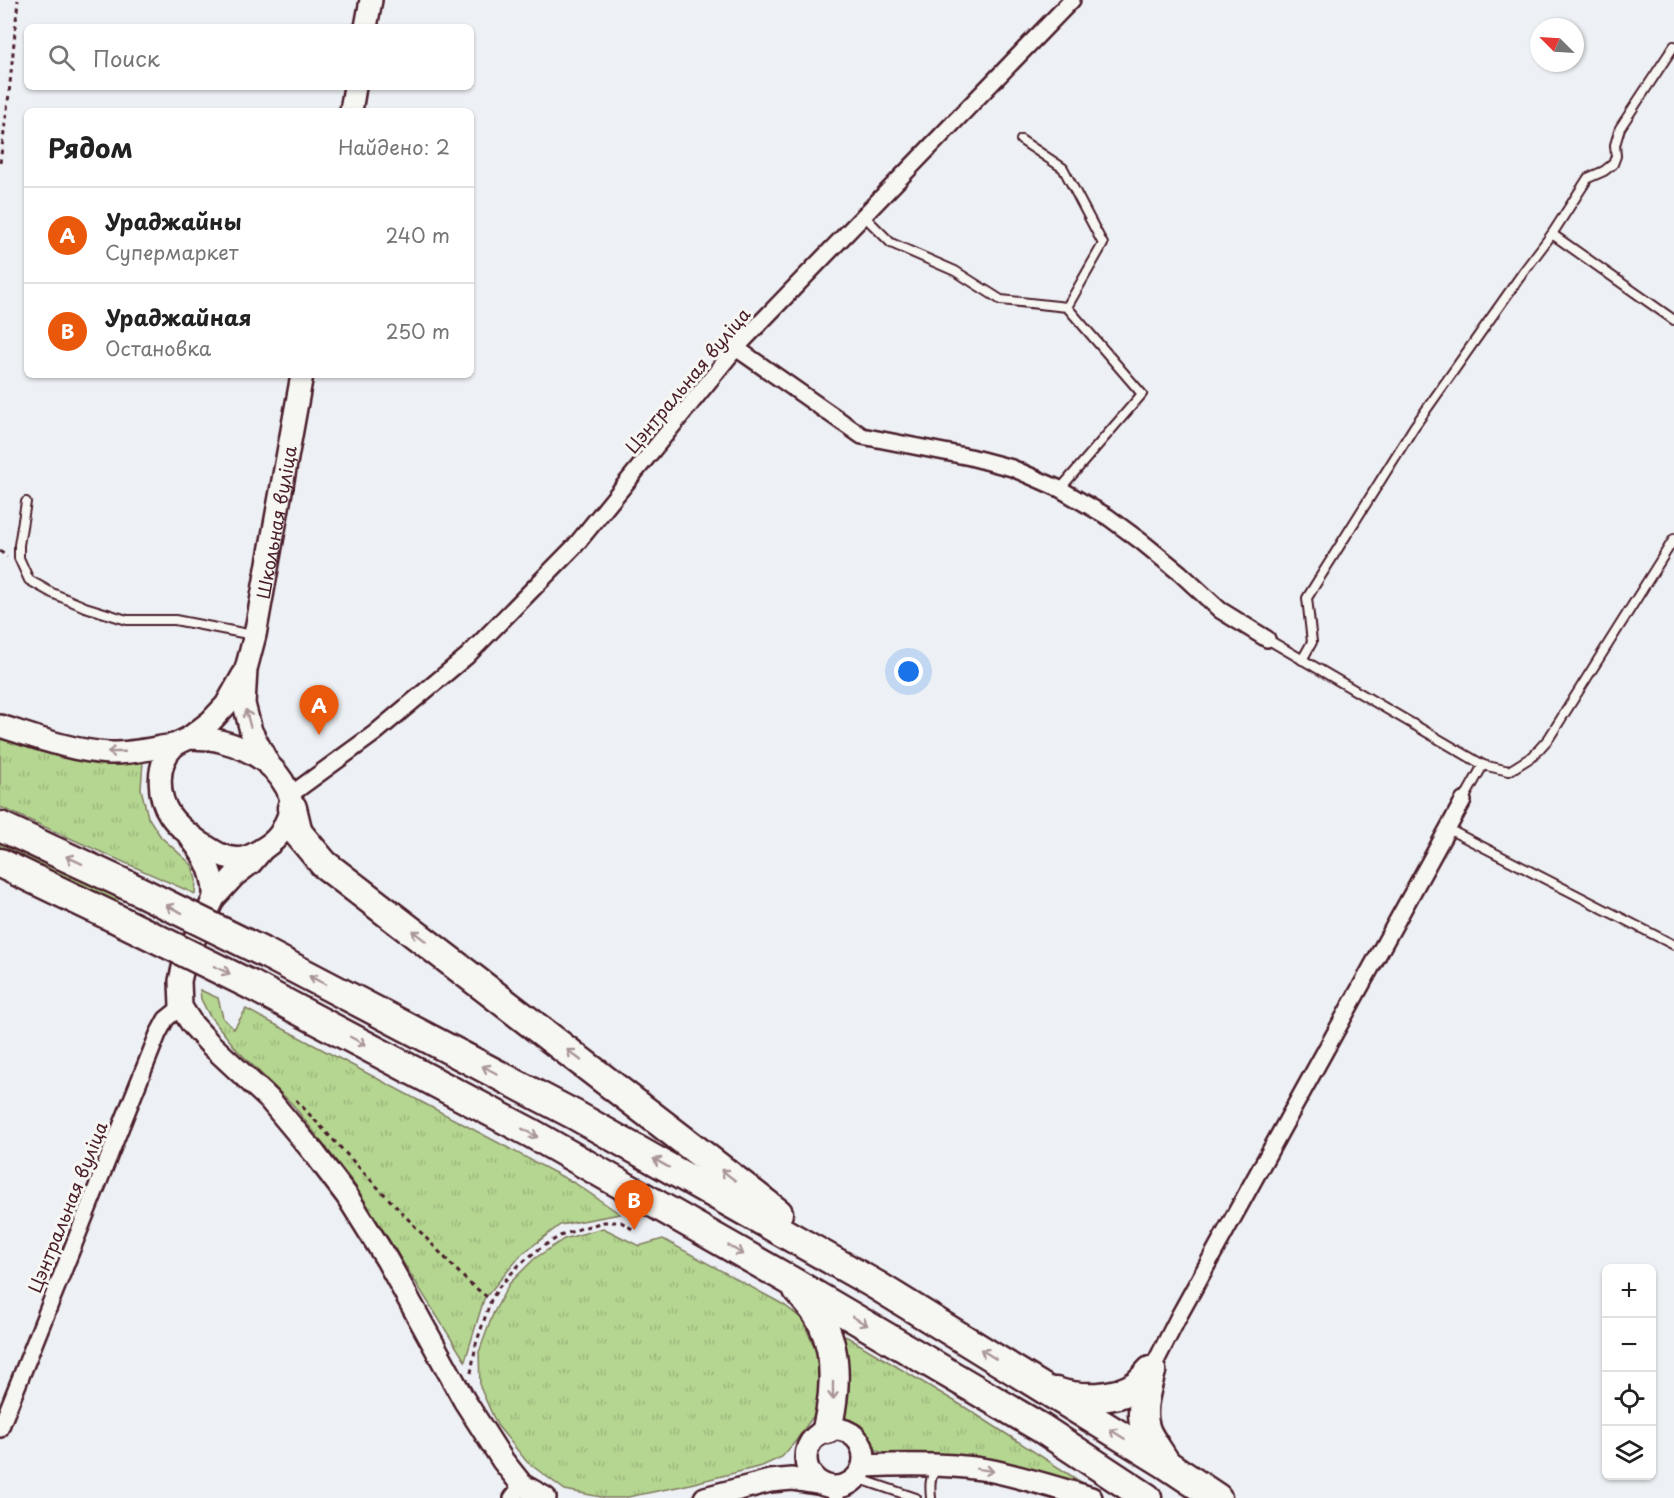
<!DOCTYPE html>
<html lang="ru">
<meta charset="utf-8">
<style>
body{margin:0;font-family:"Playpen Sans",sans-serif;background:#f6f6f6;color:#222}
.controls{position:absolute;right:18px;bottom:18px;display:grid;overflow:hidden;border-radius:9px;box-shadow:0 2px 4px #0004}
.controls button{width:54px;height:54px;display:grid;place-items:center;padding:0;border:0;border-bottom:2px solid #e0e0e0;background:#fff;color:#222;font:30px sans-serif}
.compass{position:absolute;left:1530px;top:18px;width:54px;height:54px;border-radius:50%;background:#fff;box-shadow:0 2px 4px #0004;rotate:294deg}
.you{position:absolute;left:909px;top:672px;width:21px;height:21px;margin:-15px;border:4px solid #fff;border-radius:50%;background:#1a73e8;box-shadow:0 0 0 9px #1a73e833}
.badge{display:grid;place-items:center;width:39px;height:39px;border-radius:50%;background:#ea580c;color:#fff;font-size:20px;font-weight:700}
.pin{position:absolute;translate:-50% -50px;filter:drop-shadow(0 2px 3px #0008)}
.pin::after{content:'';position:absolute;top:32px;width:21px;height:18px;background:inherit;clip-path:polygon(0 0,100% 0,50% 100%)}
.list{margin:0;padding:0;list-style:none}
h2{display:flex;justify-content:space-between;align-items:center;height:78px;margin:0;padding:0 24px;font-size:26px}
h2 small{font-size:20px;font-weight:400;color:#767676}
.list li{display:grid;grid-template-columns:39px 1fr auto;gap:18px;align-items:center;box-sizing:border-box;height:96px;padding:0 24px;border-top:2px solid #e0e0e0}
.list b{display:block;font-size:22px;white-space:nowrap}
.list p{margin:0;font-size:20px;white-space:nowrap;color:#767676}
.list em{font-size:20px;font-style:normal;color:#767676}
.icon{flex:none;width:33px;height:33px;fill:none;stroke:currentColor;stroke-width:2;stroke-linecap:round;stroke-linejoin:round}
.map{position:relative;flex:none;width:1674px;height:1498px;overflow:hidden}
.search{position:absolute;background:#fff;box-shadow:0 2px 4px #0004;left:24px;top:24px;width:450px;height:66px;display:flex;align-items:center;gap:15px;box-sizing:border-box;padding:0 21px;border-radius:9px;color:#767676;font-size:22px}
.panel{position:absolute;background:#fff;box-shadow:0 2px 4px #0004;left:24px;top:108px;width:450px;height:270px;border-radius:9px}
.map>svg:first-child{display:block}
.grass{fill:url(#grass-tufts);stroke:#7f7a5e;stroke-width:1.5}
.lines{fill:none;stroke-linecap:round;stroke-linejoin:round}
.lane-casing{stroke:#4a1f2b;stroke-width:12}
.street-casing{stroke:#4a1f2b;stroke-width:20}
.secondary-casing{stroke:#4a1f2b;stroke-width:26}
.highway-casing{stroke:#4a1f2b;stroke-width:33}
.path{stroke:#4a1f2b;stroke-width:3;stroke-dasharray:4.5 4.5;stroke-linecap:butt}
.lane{stroke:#f6f6f2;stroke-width:8}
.street{stroke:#f6f6f2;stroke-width:15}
.secondary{stroke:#f6f6f2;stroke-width:21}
.highway{stroke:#f6f6f2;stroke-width:28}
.highway-bridge-casing{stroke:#4a1f2b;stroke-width:33;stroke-linecap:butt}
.highway-bridge{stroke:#f6f6f2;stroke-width:28}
.oneway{stroke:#a99598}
.labels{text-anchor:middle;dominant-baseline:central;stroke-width:6;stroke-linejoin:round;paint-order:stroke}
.street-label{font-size:18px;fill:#4a1f2b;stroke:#f6f6f2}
</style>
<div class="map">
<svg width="1674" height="1498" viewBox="0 0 1674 1498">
<defs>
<pattern id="grass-tufts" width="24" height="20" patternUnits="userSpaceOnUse" patternTransform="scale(1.5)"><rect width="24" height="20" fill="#b4d690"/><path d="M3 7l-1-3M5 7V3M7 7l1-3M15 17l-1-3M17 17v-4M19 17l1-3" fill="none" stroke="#9cb77c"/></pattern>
</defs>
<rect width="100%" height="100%" fill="#edf0f4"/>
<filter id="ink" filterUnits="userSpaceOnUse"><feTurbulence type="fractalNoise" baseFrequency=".0167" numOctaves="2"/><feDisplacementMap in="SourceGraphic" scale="12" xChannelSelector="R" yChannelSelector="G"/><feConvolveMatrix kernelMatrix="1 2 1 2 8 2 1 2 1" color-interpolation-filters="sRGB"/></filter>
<g filter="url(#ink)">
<g class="grass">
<path d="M0 737 101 763 143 761 141 789 148 817 161 837 192 865 196 880 195 894 0 807Z"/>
<path d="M0 839 120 895 116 904 0 848Z"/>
<path d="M200 990 218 998 223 1018 234 1029 246 1009 576 1184 620 1214 560 1225 522 1254 484 1299 465 1361 354 1184 293 1105 238 1051 209 1015 201 999Z"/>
<path d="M603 1228 639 1246 663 1239 784 1305 802 1319 816 1351 823 1387 817 1411 795 1442 782 1457 762 1466 682 1486 623 1498H606L565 1490 527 1462 497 1425 480 1387 479 1352 493 1314 509 1284 534 1259 564 1239Z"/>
<path d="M837 1331 966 1408 1084 1484 1022 1466 974 1456 912 1453 891 1455 880 1452 874 1448 871 1437 861 1425 841 1416Z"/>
</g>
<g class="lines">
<g class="lane-casing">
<g id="lane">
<path d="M1021 140 1063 168 1103 244 1067 307 1142 394 1060 489"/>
<path d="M864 216 891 243 955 271 1001 300 1067 307"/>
<path d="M1552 234 1674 320"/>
<path d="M26 502 19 545V558L29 580 52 593 85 607 127 620H175L253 635"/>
<path d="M1267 639 1483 765 1509 771 1533 756 1549 738 1674 539"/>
<path d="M1302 660 1312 642 1307 598 1414 427 1524 271 1552 234 1588 178 1604 171 1613 164 1616 156 1615 145 1620 128 1674 46"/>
<path d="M1463 801 1483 765"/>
<path d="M1448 829 1674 945"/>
<path d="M857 1478 916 1498"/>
<path d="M931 1498C930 1487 929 1477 937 1469"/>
</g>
</g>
<g class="street-casing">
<g id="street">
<path d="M736 348 862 436 970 457 1012 468 1060 489 1108 517 1142 542 1180 573 1220 610 1267 639"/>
<path d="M290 795 375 733 467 656 574 547 736 348 1072 0"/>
<path d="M1151 1371 1180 1314 1463 801"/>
<path d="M0 1429 158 1034 166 1019 181 1007"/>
<path d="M834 1488 836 1498"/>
<path d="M512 1498 522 1485"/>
</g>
</g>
<g class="secondary-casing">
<g id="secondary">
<path d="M366 27 371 0"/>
<path d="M351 111 355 87"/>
<path d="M0 726C35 737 72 751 109 753 130 754 153 748 174 745"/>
<path d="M189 738C199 739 210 738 220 741 248 748 273 762 286 787 292 799 293 805 288 817 282 831 280 837 267 846 261 850 250 857 243 858 227 861 213 851 201 843 190 835 178 827 170 815 157 796 156 764 173 747 177 743 183 741 189 738Z"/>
<path d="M189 738 211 721 226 705 243 675"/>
<path id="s1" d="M268 763 251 731 244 704 246 669 255 635 302 375"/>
<path d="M192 840C205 856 215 877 214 898"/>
<path d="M263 849 251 863 234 876 214 898 185 959 180 981 181 1007 192 1024 210 1044 269 1099 315 1154 347 1196 387 1260 464 1400 503 1461 522 1485 545 1498"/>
<circle cx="835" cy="1458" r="29"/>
<path d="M864 1466C904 1464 948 1463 988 1470 1023 1477 1057 1488 1091 1498"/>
<path d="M705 1498 770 1481 792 1479 822 1484"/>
</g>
</g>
<g class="highway-casing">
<g id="highway">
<path d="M292 808 298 833 324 864 778 1213"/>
<path d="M0 826 127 885"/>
<path d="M0 863 113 917"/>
<path d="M265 953 575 1115 876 1285 1166 1464 1217 1498"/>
<path d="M251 985 531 1133 791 1281 1041 1428 1147 1498"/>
<path d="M798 1290C804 1297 810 1304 816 1312 839 1346 836 1391 827 1429"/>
<path d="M1151 1371C1146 1391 1138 1413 1147 1433 1152 1443 1159 1452 1165 1462"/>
<path d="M1056 1392C1079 1400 1117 1400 1137 1385 1142 1381 1146 1376 1151 1371"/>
</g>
</g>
<g class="path">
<path d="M0 163 9 94 18 0"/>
<path d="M0 551 7 557"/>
<path d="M296 1100 366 1175 468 1282 491 1300"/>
<path d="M471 1373 476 1344 491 1300 499 1287 519 1265 539 1249 560 1236 582 1228 604 1222H621L634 1230 639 1221"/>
</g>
<use href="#lane" class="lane"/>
<use href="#street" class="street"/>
<use href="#secondary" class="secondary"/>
<use href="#highway" class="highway"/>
<g class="highway-bridge-casing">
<g id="highway-bridge">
<path d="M127 885 265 953"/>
<path d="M113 917 251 985"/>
</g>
</g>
<use href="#highway-bridge" class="highway-bridge"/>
</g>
<defs><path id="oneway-shaft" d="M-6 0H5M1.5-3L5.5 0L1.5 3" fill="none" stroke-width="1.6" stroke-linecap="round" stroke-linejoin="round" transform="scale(1.5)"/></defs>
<g class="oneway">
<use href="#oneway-shaft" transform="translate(248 718) rotate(-105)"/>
<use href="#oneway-shaft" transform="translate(116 752) rotate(178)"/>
<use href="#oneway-shaft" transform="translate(74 860) rotate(-155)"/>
<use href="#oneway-shaft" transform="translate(174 909) rotate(-154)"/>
<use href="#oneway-shaft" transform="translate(419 936) rotate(-143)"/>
<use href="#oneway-shaft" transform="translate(222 970) rotate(26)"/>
<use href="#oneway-shaft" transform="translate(317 980) rotate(-153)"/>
<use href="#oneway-shaft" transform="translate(358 1041) rotate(28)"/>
<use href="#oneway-shaft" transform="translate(574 1055) rotate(-142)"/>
<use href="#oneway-shaft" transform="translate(490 1070) rotate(-152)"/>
<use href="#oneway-shaft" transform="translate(530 1133) rotate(29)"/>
<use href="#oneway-shaft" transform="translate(661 1163) rotate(-151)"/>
<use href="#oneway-shaft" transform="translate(728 1175) rotate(-142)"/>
<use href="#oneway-shaft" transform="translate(736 1250) rotate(30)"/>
<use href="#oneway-shaft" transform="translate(860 1321) rotate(30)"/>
<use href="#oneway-shaft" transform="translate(988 1354) rotate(-148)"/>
<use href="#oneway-shaft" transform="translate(833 1391) rotate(90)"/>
<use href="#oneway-shaft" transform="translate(1117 1434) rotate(-148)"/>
<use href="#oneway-shaft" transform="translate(985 1470) rotate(9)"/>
</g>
</g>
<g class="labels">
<g class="street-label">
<text transform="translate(687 380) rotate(-50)">Цэнтральная вуліца</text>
<text stroke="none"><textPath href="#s1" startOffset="249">Школьная вуліца</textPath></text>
<text transform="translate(67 1207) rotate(-68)">Цэнтральная вуліца</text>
</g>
</g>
</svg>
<div class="controls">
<button>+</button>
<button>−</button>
<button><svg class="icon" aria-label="locate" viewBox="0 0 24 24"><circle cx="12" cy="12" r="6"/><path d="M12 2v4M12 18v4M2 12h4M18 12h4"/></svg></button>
<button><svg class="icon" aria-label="layers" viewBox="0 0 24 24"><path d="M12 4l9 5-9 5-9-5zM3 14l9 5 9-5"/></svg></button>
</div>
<svg class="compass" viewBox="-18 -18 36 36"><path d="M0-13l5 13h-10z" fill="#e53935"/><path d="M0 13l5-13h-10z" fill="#767676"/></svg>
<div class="you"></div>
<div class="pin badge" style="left:319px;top:735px">A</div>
<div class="pin badge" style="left:634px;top:1230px">B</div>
<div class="search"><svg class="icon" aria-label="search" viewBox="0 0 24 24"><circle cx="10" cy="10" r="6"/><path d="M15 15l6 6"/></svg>Поиск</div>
<section class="panel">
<h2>Рядом<small>Найдено: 2</small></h2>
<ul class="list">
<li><span class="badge">A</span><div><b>Ураджайны</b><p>Супермаркет</p></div><em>240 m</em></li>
<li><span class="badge">B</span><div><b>Ураджайная</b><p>Остановка</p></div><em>250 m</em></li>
</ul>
</section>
</div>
